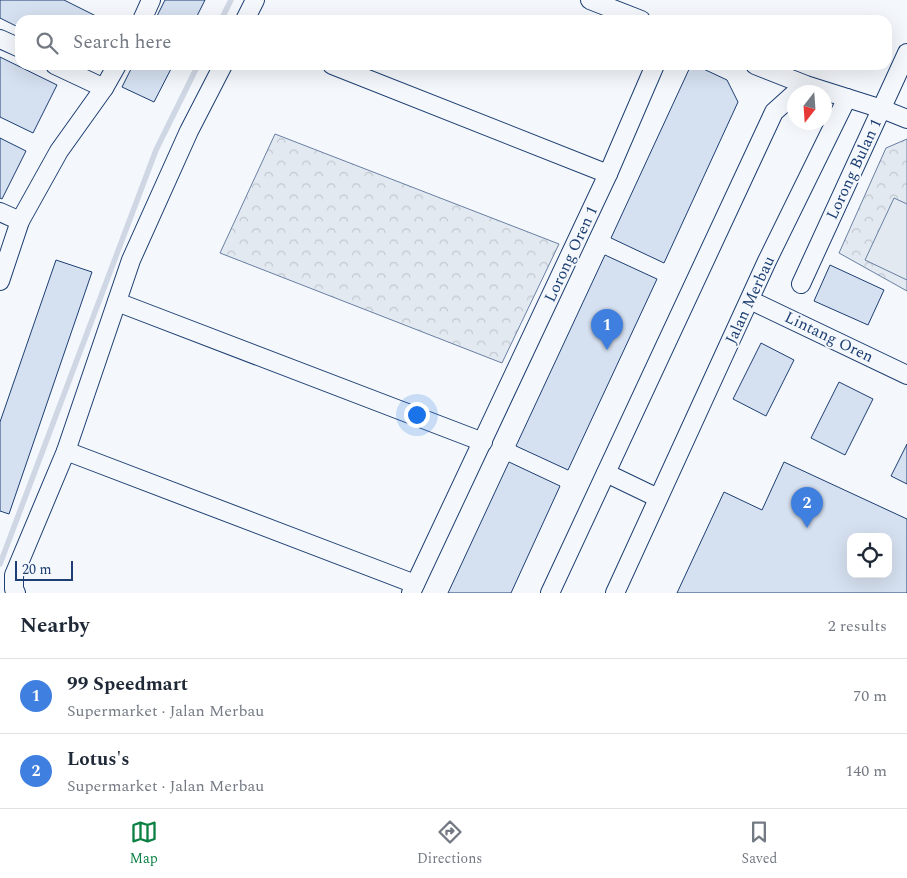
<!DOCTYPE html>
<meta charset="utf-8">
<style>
body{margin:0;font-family:Spectral,serif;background:#f6f6f7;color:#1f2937}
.controls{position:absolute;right:15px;bottom:15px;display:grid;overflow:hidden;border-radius:10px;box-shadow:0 5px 20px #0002}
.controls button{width:45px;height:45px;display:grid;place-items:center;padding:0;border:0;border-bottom:1px solid #e0e1e3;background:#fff;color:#1f2937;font:25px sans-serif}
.compass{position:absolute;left:787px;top:85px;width:45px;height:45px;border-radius:50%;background:#fff;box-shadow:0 5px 20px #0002;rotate:197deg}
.scale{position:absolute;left:15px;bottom:12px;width:58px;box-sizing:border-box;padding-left:5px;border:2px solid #1d3f73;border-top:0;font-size:14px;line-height:18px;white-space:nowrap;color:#1d3f73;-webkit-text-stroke:4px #f4f7fb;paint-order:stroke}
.you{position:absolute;left:416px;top:414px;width:18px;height:18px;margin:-12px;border:4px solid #fff;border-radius:50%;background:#1a73e8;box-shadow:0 0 0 8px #1a73e833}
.badge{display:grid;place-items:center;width:32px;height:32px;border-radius:50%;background:#0b8043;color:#fff;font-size:16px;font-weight:700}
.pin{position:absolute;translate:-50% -41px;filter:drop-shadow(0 1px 2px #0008)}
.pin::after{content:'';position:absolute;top:26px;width:18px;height:15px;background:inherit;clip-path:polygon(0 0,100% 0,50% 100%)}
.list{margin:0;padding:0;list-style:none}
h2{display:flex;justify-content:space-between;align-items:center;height:65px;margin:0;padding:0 20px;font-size:21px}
h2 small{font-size:16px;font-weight:400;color:#747a83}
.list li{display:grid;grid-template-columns:32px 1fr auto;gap:15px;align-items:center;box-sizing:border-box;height:75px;padding:0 20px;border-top:1px solid #e0e1e3}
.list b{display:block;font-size:19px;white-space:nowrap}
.list p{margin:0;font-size:16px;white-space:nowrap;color:#747a83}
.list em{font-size:16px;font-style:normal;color:#747a83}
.icon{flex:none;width:28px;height:28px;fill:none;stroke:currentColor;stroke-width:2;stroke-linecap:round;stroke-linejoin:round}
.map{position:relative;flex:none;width:907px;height:593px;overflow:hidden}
.search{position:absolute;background:#fff;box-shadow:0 5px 20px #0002;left:15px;right:15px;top:15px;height:55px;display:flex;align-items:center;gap:12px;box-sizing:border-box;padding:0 18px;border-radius:15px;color:#747a83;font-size:19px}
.sheet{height:215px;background:#fff}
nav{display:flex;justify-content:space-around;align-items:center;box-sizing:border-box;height:70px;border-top:1px solid #e0e1e3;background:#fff;font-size:14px;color:#747a83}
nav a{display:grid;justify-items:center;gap:2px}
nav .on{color:#0b8043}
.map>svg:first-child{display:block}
.park{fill:url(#park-crowns);stroke:#687fa3}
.garden{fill:#e3e9f0;stroke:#687fa3}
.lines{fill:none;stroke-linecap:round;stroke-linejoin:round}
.stream{stroke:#cfd7e4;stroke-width:5.5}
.building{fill:#d5e0f0;stroke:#1d3f73;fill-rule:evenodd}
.street-casing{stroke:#1d3f73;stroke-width:20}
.street{stroke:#f4f7fb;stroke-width:18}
.labels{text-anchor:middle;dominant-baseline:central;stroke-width:4;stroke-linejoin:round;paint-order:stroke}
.street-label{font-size:16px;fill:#1d3f73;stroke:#f4f7fb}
</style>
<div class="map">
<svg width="907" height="593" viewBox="0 0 907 593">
<defs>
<pattern id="park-crowns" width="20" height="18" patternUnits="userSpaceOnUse" patternTransform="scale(1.25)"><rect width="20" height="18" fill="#e3e9f0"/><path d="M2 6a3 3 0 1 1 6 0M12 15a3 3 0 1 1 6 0" fill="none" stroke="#c2c9d1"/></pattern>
</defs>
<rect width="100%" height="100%" fill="#f4f7fb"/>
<g class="park">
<path d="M275 134 559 244 502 363 220 253Z"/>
<path d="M907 139V291L839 253 886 148Z"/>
</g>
<path class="garden" d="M894 198 907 204V280L865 260Z"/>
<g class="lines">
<g class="stream">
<path d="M221 20 231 0"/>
<path d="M0 564 156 150 198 65"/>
</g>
</g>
<g class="building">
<path d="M0 0H64L104 20H20V28L0 18Z"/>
<path d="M165 0H205L195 20H155Z"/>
<path d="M0 57 57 85 33 133 0 117Z"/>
<path d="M133 65H173L154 102 122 87Z"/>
<path d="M691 65H695L727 80 738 102 664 263 611 238Z"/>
<path d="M0 138 26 151 2 199 0 198Z"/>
<path d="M605 255 657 279 568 470 516 446Z"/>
<path d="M56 260 92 272 9 514 0 511V422Z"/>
<path d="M830 265 884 290 868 325 814 301Z"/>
<path d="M761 343 794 360 766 416 733 399Z"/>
<path d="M839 382 873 399 845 455 811 438Z"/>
<path d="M907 444V484L891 476Z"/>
<path d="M509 462 560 486 511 593H448Z"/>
<path d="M784 462 907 519V593H677L724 492 762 510ZM851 537H888V574H851Z"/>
</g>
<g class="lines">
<g class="street-casing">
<g id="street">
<path d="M590 0 641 20"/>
<path d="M142 20 151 0"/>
<path d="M245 20 255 0"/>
<path d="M0 39 20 48"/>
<path d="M55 65 104 88"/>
<path d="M332 65 608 174"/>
<path d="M755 65 806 85 882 109 907 119"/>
<path d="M0 212 20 221"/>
<path d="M0 281 20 221 59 151 104 88 117 65"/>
<path d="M801 284 907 53"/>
<path d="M750 300 907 375"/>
<path d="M117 302 483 442"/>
<path d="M66 451 415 584"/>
<path d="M606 473 658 498"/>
<path d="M16 593 14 589V575L66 451 131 260 189 131 223 65"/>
<path d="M411 593 608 174 655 65"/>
<path d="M550 593 774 112 794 94"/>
<path d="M615 593 767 261 847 98"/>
</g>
</g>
<use href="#street" class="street"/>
</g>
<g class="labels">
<g class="street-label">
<text transform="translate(854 169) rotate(-65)">Lorong Bulan 1</text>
<text transform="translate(571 254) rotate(-65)">Lorong Oren 1</text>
<text transform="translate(750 300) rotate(-65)">Jalan Merbau</text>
<text transform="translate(829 337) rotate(26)">Lintang Oren</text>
</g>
</g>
</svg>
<div class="controls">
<button><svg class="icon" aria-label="locate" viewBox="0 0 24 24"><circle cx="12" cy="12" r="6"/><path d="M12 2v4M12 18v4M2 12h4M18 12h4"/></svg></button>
</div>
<svg class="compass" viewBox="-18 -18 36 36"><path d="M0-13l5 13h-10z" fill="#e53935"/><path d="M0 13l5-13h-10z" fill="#747a83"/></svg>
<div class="scale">20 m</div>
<div class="you"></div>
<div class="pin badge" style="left:607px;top:350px;background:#3f7fe0">1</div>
<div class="pin badge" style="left:807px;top:528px;background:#3f7fe0">2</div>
<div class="search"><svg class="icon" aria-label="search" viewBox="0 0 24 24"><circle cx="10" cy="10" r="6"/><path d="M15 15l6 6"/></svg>Search here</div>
</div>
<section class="sheet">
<h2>Nearby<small>2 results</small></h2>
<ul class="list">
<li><span class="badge" style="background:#3f7fe0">1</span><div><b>99 Speedmart</b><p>Supermarket · Jalan Merbau</p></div><em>70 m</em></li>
<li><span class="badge" style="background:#3f7fe0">2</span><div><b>Lotus's</b><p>Supermarket · Jalan Merbau</p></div><em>140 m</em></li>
</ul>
</section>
<nav>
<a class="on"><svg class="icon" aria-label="map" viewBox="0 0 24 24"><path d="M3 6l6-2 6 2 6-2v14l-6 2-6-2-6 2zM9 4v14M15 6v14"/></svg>Map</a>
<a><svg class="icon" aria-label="directions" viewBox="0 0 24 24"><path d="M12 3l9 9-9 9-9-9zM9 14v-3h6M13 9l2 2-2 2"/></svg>Directions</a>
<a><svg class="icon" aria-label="saved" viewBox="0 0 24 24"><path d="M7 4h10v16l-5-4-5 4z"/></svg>Saved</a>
</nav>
